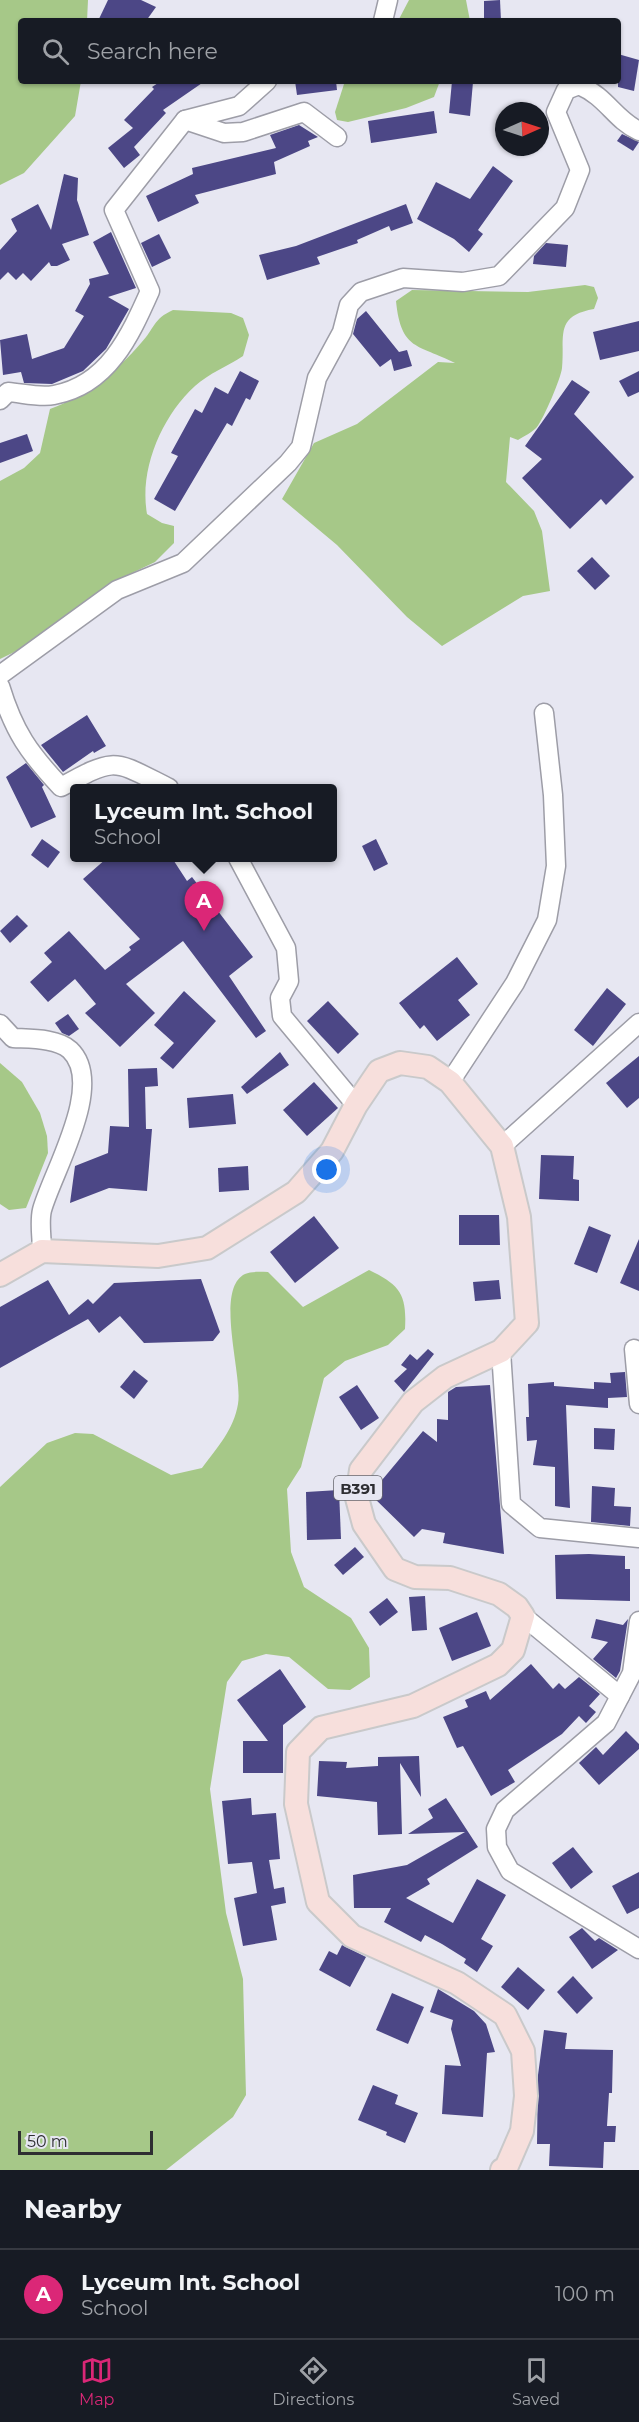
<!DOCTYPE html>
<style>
body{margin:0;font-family:Montserrat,sans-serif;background:#20242c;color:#f1f3f6}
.compass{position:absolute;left:495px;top:102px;width:54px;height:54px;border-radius:50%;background:#171b24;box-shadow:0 2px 4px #0004;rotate:87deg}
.scale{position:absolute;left:18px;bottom:15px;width:135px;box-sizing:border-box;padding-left:6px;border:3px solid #2e2e32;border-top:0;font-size:16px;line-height:21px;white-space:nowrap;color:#2e2e32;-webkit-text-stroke:4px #e7e7f2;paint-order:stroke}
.you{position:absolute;left:327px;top:1170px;width:21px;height:21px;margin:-15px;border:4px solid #fff;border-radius:50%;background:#1a73e8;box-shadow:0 0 0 9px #1a73e833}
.badge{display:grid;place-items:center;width:39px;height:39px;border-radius:50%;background:#db2777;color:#fff;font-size:20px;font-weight:700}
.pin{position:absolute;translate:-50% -50px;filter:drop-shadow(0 2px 3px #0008)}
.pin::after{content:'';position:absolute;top:32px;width:21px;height:18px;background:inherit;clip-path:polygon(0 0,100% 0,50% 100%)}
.popup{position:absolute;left:70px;top:784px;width:267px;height:78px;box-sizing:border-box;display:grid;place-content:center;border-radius:6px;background:#171b24;filter:drop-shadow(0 2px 4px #0005);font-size:20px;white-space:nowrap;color:#9ea1a6}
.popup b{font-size:22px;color:#f1f3f6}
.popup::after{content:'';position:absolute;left:50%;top:100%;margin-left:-12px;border:12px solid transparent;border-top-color:#171b24}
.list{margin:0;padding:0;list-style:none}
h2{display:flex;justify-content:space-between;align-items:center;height:78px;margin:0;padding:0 24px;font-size:26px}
h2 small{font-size:20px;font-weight:400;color:#9ea1a6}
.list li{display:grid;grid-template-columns:39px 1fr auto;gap:18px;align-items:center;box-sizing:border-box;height:90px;padding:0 24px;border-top:2px solid #363941}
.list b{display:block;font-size:22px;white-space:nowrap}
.list p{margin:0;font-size:20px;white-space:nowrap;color:#9ea1a6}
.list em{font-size:20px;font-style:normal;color:#9ea1a6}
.icon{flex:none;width:33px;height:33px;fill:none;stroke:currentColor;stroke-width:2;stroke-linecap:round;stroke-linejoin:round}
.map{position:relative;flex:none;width:639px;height:2170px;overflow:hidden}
.search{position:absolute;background:#171b24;box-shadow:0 2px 4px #0004;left:18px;right:18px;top:18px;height:66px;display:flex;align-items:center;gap:15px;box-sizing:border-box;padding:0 21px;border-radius:6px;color:#9ea1a6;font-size:22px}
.sheet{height:168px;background:#171b24}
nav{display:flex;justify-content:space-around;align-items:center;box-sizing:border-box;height:84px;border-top:2px solid #363941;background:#171b24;font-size:16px;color:#9ea1a6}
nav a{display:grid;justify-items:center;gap:3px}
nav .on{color:#db2777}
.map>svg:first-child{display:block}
.green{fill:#a6c888}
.building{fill:#4c4786}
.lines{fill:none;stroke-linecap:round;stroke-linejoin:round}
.minor-casing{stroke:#9d9da7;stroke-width:21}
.major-casing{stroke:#c9c9ca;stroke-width:26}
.minor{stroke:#fff;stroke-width:18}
.major{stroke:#f7dfdc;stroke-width:22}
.labels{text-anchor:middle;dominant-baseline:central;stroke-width:6;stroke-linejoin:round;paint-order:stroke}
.shield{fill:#e7e7f2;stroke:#66666c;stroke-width:1.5}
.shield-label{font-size:15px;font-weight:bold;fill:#2e2e32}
</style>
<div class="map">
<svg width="639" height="2170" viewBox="0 0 639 2170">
<rect width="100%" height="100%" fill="#e7e7f2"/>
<g class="green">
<path d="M0 0H88L87 21H21V81H81L75 116 24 173 0 185Z"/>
<path d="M409 0H466L470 21H398Z"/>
<path d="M345 81H440L434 97 406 108 348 122 337 120 335 112Z"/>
<path d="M585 285 594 287 598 298 594 309C554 316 565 336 562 368 561 378 544 418 537 427 533 432 524 436 518 440L510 437 506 482 534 511 542 531 550 591 523 596 442 646 407 617 337 545 282 499 314 443 357 424 438 362 455 363C418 344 401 351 396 301L412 290 528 292Z"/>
<path d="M173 310 231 313 243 318 249 335 243 356C228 366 208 374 195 386 162 416 139 469 147 514L162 523 174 526V543L155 562 107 585 35 642 0 659V481L24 468 40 453 50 409C85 397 117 371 141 343 155 328 153 319 173 310Z"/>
<path d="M0 1063 22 1082 40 1113 47 1136 48 1153 26 1208 9 1210 0 1204Z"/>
<path d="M369 1270C400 1285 407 1294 405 1329L388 1345 345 1361 324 1378 301 1467 287 1489 291 1552 304 1587 351 1618 369 1648 370 1677 350 1690 328 1689 289 1657 266 1654 242 1661 227 1682 210 1789 226 1913 243 1979 246 2095 233 2117 166 2170H0V1487L47 1443 75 1433 93 1434 171 1475 202 1468C217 1448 234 1429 238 1404 243 1375 214 1289 245 1274 251 1271 261 1272 268 1272L303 1307Z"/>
</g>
<g class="building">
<path d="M108 0H141L156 7 146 21H98Z"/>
<path d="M500 0 501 21H484V1Z"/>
<path d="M618 54 639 60 634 91 618 87Z"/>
<path d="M161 81H205L163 110 166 113 134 147 140 155 124 168 108 148 133 128 124 120 154 89 152 87Z"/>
<path d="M295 81H336L337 90 297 95Z"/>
<path d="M452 81 473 82 470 116 449 113Z"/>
<path d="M434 111 437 133 371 143 368 121Z"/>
<path d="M299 125 318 137 308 141 310 146 274 162 276 174 195 195 199 203 158 222 146 196 193 174 192 168 276 148 270 135Z"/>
<path d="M622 134 639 142 633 151 617 141Z"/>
<path d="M493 166 513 181 478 230 483 234 469 252 454 239 417 219 436 182 470 199Z"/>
<path d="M64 174 78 178 77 200 89 235 62 244 70 260 57 266H51L49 262 31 281 23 273 16 280 8 272 0 280V250L17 231 11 219 38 204 51 230Z"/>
<path d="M406 204 413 223 391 231 389 226 357 240 358 243 317 257 320 264 267 280 259 255 296 246Z"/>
<path d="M111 232 136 288 108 297 129 309 106 349 83 371 52 384 24 383 21 372 3 375 0 340 27 334 32 359 64 348 84 316 75 311 90 284 89 279 109 274 93 242Z"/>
<path d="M159 234 171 258 152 267 141 243Z"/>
<path d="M546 243 568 245 566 267 533 264 534 256Z"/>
<path d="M366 311 399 352 407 350 412 366 394 371 391 359 380 367 353 334 357 319Z"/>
<path d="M639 321V351L600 360 593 332Z"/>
<path d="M240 371 259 381 250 400 246 398 232 426 227 423 175 511 154 499 178 456 171 453 195 409 202 413 215 387 228 394Z"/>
<path d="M639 371V392L628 397 619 381Z"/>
<path d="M572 380 590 392 574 414 634 477 606 505 601 499 570 529 522 478 542 459 525 446Z"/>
<path d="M27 434 33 451 0 463V443Z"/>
<path d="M592 557 610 576 595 590 577 571Z"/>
<path d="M87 715 106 746 94 753 93 751 63 772 41 745Z"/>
<path d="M26 763 44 785 42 787 56 817 31 828 6 777Z"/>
<path d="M42 839 60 852 48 868 31 855Z"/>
<path d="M376 839 388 864 374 871 362 846Z"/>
<path d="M107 858H172L187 881 192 877 253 957 229 976 266 1031 256 1038 183 941 126 984 155 1013 120 1047 85 1013 96 1004 75 979 48 1002 30 982 52 962 44 953 69 931 105 970 131 950 129 947 140 939 83 879Z"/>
<path d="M17 915 28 926 10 943 0 931Z"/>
<path d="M457 957 478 984 458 1000 470 1015 437 1041 424 1025 420 1029 399 1003Z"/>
<path d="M607 988 626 1004 593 1046 574 1030Z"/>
<path d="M184 991 216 1021 173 1069 160 1058 174 1043 154 1025Z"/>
<path d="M328 1001 359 1034 338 1054 307 1021Z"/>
<path d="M68 1014 79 1029 69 1036 62 1033 55 1023Z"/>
<path d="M280 1052 289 1065 247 1094 241 1087Z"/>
<path d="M639 1056V1098L627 1108 606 1083Z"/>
<path d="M157 1068 158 1086 145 1087 146 1129H152L147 1191 109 1188 70 1203 75 1166 108 1153 110 1126 129 1127 128 1069Z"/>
<path d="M314 1082 338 1108 307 1136 283 1110Z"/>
<path d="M233 1094 236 1124 189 1128 187 1098Z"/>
<path d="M541 1155 574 1156 573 1179 579 1180V1201L539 1199Z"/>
<path d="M248 1166 249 1190 219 1192 218 1168Z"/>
<path d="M459 1215H499L500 1245H459Z"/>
<path d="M314 1216 339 1248 295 1283 270 1252Z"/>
<path d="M589 1226 611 1235 597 1273 574 1264Z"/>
<path d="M639 1239V1291L620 1283Z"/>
<path d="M201 1279 220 1332 213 1341 144 1343 120 1316 99 1333 88 1319 0 1368V1307L48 1280 69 1315 88 1299 93 1304 114 1283Z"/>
<path d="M499 1280 501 1299 475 1301 473 1282Z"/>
<path d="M428 1349 434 1354 404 1392 394 1381 407 1369 401 1365 410 1354 417 1360Z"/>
<path d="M134 1370 148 1381 134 1399 120 1387Z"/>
<path d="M625 1372 627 1397 608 1398V1408L566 1405 570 1508 555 1506V1467L533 1465 537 1440 527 1441 526 1417H529L528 1384 554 1382V1386L594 1389V1382L611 1383 610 1373Z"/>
<path d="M357 1385 379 1418 361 1430 339 1397Z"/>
<path d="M490 1385 504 1554 443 1543 445 1533 422 1529 414 1537 371 1495 372 1492 423 1431 437 1442V1419L448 1420V1392L456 1387Z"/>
<path d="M594 1428 615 1429 614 1450 594 1449Z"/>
<path d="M592 1486 615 1488 614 1506 631 1507 630 1526 591 1522Z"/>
<path d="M339 1490 341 1539 307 1540 306 1492Z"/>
<path d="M355 1547 364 1557 343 1575 334 1565Z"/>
<path d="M589 1554 625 1556V1569H630V1601L556 1599 555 1555Z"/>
<path d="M425 1596 427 1630 412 1631 409 1597Z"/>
<path d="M387 1598 398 1612 380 1626 369 1612Z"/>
<path d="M477 1612 491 1646 452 1661 439 1628Z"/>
<path d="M596 1619 623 1625 628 1619 620 1671 616 1678 593 1659 608 1642 591 1638Z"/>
<path d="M531 1664 553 1689 559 1683 565 1689 579 1677 600 1694 589 1706 596 1712 586 1723 579 1716 562 1734 508 1770 515 1782 491 1796 463 1746 457 1748 443 1717 468 1707 465 1700 486 1691 490 1700Z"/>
<path d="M280 1669 306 1707 283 1725V1773H243V1741H268L237 1700Z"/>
<path d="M626 1731 639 1744V1749L599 1785 579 1763 596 1747 603 1755Z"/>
<path d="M419 1756 421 1797 400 1763 402 1834 378 1835 377 1802 317 1796 319 1761 347 1762 346 1768 378 1766V1757Z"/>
<path d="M251 1798 252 1815 276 1813 280 1859 269 1860 274 1889 284 1887 286 1903 271 1906 277 1940 243 1946 234 1898 257 1893 252 1862 228 1864 222 1801Z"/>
<path d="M446 1798 478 1847 427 1879 430 1884 406 1898 453 1923 477 1879 506 1895 481 1939 493 1946 477 1972 464 1963 466 1959 442 1944 425 1935 421 1942 384 1922 391 1908H354L353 1875 407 1865 465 1832 408 1834 433 1818 428 1809Z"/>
<path d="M573 1847 593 1872 571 1889 552 1863Z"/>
<path d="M639 1872V1908L627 1914 612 1886Z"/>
<path d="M582 1928 595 1941 599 1938 618 1950 592 1969 569 1937Z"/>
<path d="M342 1945 366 1957 350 1987 319 1970 329 1951 337 1955Z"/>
<path d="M518 1967 545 1990 528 2010 501 1987Z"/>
<path d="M573 1976 593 1998 577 2014 557 1992Z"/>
<path d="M438 1989 474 2011 486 2024 495 2052 487 2053 483 2117 442 2114 445 2065 461 2066 451 2029 453 2020 430 2012Z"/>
<path d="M392 1993 424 2007 408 2044 376 2030Z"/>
<path d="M544 2030 567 2033 565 2049 613 2050 612 2093H609L607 2126H616L615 2142H604L603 2168 549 2166 550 2144H537L538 2075Z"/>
<path d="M373 2085 398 2095 395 2104 418 2113 405 2143 386 2135 387 2132 358 2120Z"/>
</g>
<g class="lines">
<g class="minor-casing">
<g id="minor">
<path d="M383 21 388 0"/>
<path d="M185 120 224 133 243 132 304 112 337 137"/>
<path d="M0 400 8 392C22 393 40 398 54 395 108 385 130 336 150 291L114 210 185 120 239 106 267 81"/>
<path d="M0 675 117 590 183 563 288 463 301 447 317 378 342 332 349 305 361 292 403 278 463 282 499 276 565 208 580 170 556 112 566 90 579 85C607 97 614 119 639 131"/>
<path d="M0 686C14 732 29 753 61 787 117 756 113 760 169 788"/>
<path d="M238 858 286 948 289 981 280 998 282 1016 356 1105"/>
<path d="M0 1024 13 1038C30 1039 57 1038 70 1050 106 1084 52 1173 42 1210 39 1222 42 1238 42 1251"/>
<path d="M450 1082 515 983 547 920 556 866 553 795 544 713"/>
<path d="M502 1146 639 1023"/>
<path d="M634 1349 639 1404"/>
<path d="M501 1351 511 1504 540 1528 639 1538"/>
<path d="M523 1616 620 1696"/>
<path d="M639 1621 632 1673 606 1723 505 1810 496 1829 497 1847 510 1871 639 1949"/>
</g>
</g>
<g class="major-casing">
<path id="major" d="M0 1275 42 1251 158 1256 207 1248 296 1192 332 1151 356 1105 379 1071 400 1063 428 1067 450 1082 502 1146 519 1217 527 1323 501 1351 445 1377 413 1402 361 1470 357 1498 364 1524 395 1569 415 1577 450 1578 499 1594 517 1607 523 1616 513 1650 498 1665 413 1706 321 1728 298 1752 296 1804 318 1902 352 1936 457 1983 505 2015 523 2051 526 2096 522 2131 506 2168 502 2170"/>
</g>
<use href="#minor" class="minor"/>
<use href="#major" class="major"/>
</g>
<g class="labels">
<rect class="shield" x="334" y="1476" width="48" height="24" rx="4.5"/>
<g class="shield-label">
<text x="358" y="1488">B391</text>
</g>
</g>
</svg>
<svg class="compass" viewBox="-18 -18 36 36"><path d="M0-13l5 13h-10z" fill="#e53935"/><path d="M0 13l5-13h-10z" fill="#9ea1a6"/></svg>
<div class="scale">50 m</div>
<div class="you"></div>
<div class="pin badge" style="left:204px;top:931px">A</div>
<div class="popup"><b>Lyceum Int. School</b>School</div>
<div class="search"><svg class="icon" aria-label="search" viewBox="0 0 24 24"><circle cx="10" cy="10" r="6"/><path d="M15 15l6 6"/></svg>Search here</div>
</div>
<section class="sheet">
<h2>Nearby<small></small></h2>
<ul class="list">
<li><span class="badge">A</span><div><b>Lyceum Int. School</b><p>School</p></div><em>100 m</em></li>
</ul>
</section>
<nav>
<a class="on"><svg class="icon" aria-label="map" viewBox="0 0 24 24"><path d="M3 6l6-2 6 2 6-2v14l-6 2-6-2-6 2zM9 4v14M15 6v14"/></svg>Map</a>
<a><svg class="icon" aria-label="directions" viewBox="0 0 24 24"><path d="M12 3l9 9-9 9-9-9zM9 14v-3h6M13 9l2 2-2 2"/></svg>Directions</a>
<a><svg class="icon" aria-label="saved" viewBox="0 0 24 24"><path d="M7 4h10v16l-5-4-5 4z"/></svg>Saved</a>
</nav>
